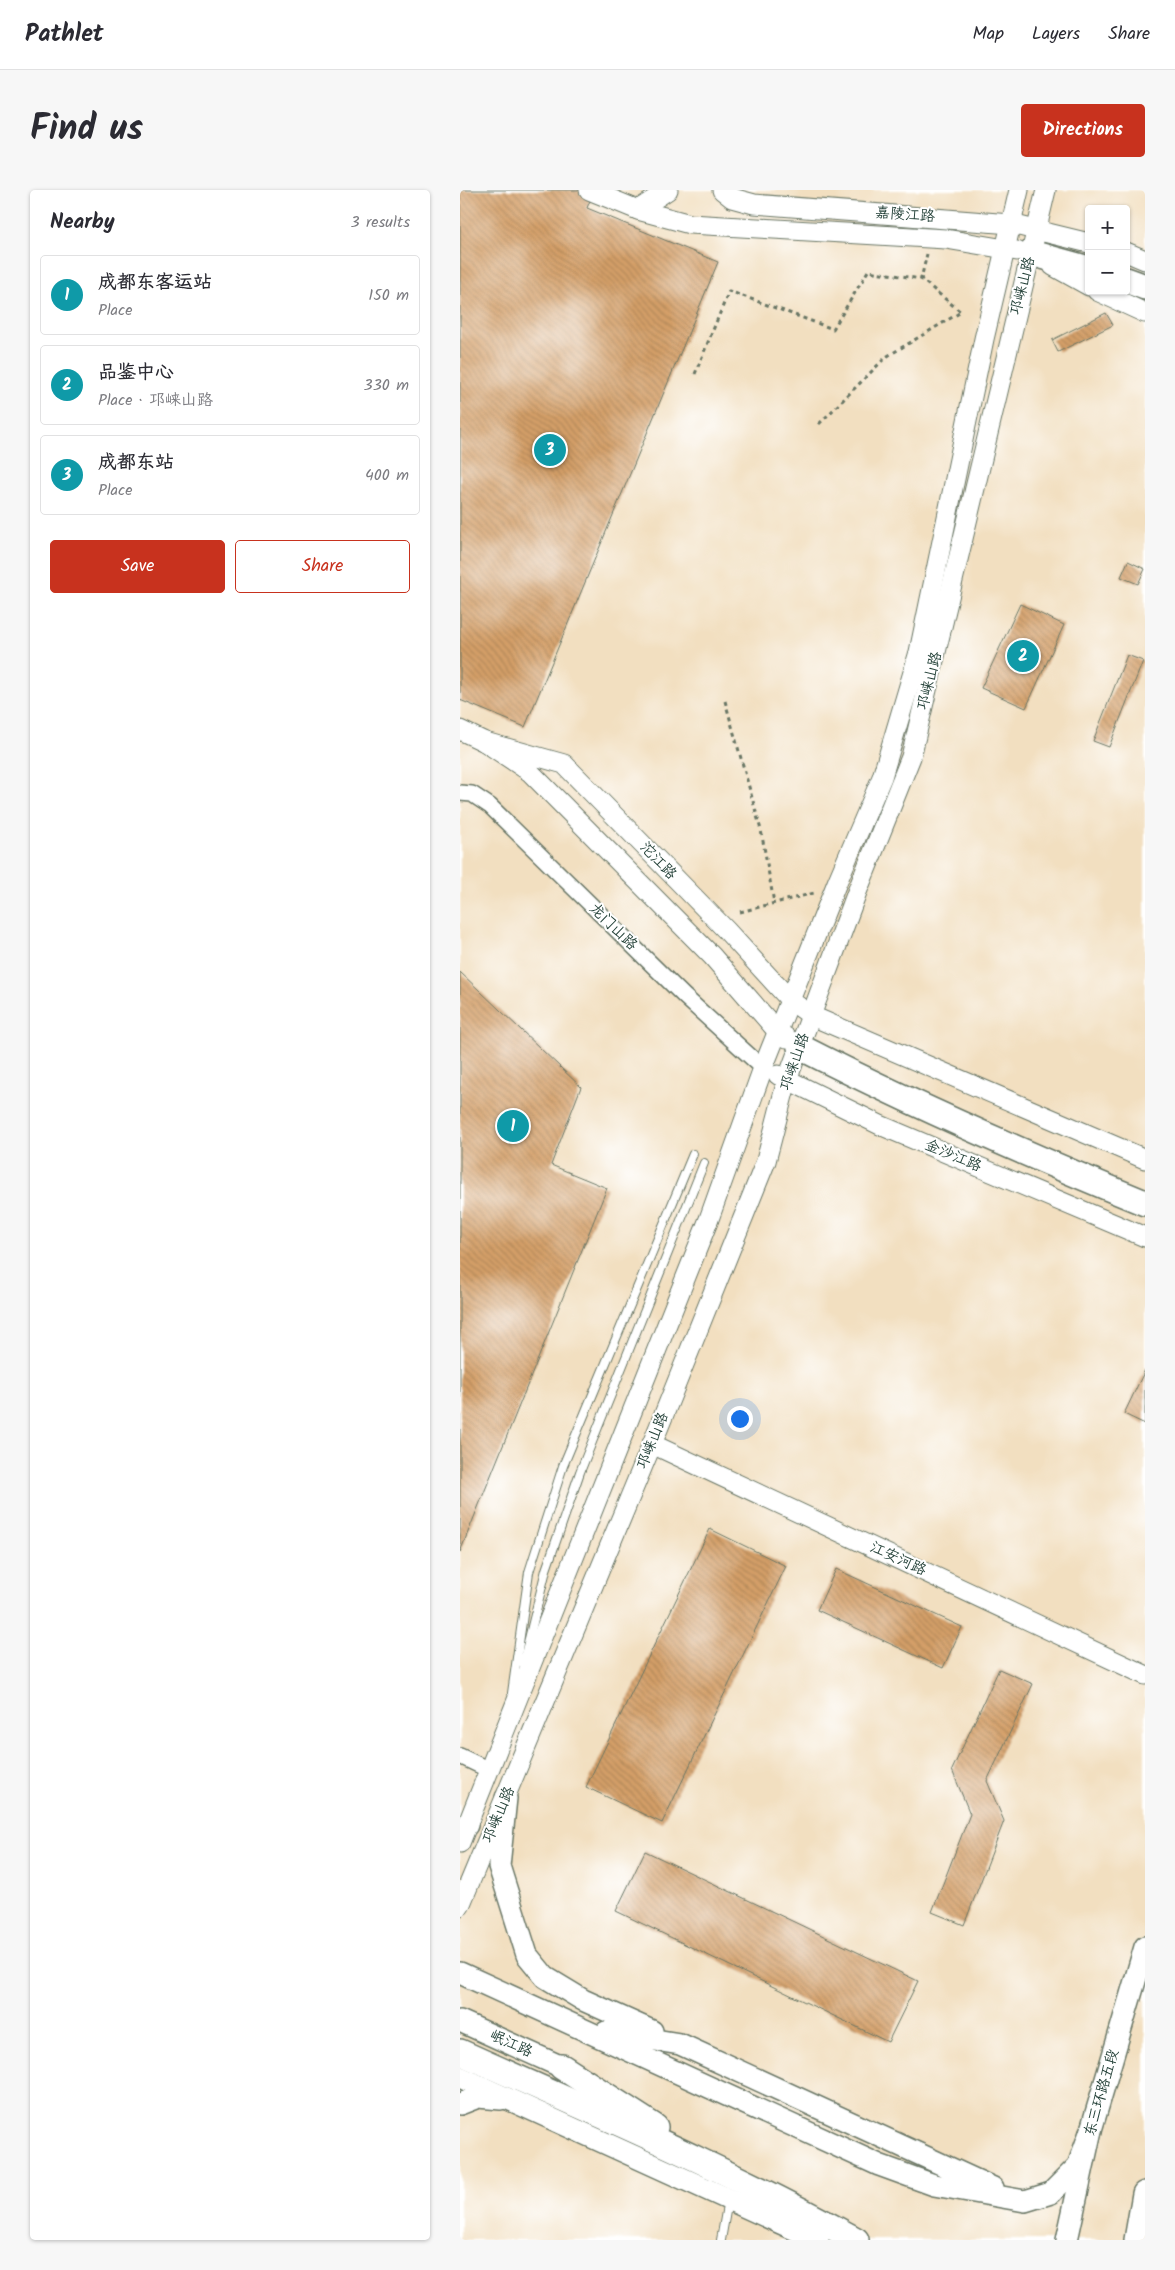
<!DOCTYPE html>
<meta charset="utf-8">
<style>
body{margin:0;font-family:Kalam,"LXGW WenKai TC",sans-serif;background:#f7f7f7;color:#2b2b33}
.controls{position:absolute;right:15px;top:15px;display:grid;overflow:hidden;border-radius:5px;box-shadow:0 1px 4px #0004}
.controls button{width:45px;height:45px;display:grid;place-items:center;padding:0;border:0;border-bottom:1px solid #e1e1e2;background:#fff;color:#2b2b33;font:25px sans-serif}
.you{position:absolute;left:279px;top:1228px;width:18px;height:18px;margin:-12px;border:4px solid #fff;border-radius:50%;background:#1a73e8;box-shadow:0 0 0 8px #1a73e833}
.badge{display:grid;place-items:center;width:32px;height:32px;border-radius:50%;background:#c8321e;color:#fff;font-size:16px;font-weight:700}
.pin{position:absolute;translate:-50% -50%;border:2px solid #fff;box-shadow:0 1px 5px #0006}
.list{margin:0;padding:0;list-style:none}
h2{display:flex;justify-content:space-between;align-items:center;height:65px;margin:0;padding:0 20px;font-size:21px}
h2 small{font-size:16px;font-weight:400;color:#7c7c81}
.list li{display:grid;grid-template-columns:32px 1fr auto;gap:15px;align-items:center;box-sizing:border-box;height:80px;margin:0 10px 10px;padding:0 10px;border:1px solid #e1e1e2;border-radius:5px}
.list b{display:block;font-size:19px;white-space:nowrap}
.list p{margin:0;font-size:16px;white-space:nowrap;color:#7c7c81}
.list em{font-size:16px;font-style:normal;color:#7c7c81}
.actions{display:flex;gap:10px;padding:15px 20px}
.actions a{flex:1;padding:11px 0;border:1px solid #c8321e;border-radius:5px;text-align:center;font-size:18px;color:#c8321e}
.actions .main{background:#c8321e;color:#fff}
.map{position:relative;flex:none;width:685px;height:2050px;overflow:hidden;border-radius:5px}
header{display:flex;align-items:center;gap:30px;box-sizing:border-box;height:70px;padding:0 25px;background:#fff;border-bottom:1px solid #e1e1e2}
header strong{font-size:24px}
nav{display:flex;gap:28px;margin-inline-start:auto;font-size:18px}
.intro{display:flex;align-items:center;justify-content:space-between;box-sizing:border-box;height:120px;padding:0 30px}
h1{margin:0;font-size:35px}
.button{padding:12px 22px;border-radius:5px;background:#c8321e;color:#fff;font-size:18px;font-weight:700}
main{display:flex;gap:30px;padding:0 30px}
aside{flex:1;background:#fff;border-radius:5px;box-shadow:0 1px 4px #0004}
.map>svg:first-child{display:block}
.building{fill:url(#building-back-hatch)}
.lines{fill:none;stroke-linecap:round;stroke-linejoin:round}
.service-casing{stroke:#697665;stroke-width:10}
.minor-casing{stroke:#697665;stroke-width:18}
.tertiary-casing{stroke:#697665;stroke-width:21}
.secondary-casing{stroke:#697665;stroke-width:24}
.trunk-casing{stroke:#697665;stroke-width:28}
.path{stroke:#697665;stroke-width:3;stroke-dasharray:4 4;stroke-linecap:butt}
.service{stroke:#fff;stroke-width:8}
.minor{stroke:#fff;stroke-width:15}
.tertiary{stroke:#fff;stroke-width:19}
.secondary{stroke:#fff;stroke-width:21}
.trunk{stroke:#fff;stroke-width:25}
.labels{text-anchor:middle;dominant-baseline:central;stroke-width:4;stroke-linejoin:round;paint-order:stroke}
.street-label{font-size:15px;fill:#1f3d34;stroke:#fff}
</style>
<header>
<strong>Pathlet</strong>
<nav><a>Map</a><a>Layers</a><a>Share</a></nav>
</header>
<div class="intro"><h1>Find us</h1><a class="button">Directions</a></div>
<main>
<aside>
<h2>Nearby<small>3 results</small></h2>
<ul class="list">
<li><span class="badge" style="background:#0f9aa8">1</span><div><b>成都东客运站</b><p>Place</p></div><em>150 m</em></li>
<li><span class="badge" style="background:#0f9aa8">2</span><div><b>品鉴中心</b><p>Place · 邛崃山路</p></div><em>330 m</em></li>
<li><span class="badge" style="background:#0f9aa8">3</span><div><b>成都东站</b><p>Place</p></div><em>400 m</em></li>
</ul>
<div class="actions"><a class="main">Save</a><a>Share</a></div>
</aside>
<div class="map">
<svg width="685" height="2050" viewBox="0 0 685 2050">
<defs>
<pattern id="building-back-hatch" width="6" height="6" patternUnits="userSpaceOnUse" patternTransform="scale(1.25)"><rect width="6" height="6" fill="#d49f68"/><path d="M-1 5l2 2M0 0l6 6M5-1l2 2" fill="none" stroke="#ab8356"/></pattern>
</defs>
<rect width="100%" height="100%" fill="#fff"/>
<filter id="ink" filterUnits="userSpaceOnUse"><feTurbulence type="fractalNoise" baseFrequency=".02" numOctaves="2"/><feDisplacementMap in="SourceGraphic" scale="10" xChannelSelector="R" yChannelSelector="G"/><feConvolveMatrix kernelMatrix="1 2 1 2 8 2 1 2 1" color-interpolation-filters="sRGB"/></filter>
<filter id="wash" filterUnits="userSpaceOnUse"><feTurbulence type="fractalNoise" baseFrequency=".0096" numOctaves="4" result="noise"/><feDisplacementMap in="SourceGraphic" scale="20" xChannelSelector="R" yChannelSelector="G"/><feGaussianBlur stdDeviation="1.12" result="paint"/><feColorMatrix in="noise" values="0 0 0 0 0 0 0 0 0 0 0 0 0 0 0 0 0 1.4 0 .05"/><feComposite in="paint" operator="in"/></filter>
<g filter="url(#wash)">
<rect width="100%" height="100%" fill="#f2dfc0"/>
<g id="blocks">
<g class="building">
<path d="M0 0H134L127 18 258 72 65 537 0 510Z"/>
<path d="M646 123 653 135 598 162 592 150Z"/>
<path d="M668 371 685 379 678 394 661 387Z"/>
<path d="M560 414 604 435 566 518 521 498Z"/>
<path d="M667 465 683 471 649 557 633 551Z"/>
<path d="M0 782 121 897 91 975 147 998 0 1362Z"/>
<path d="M685 1180V1234L664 1224Z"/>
<path d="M250 1339 326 1376 202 1633 126 1597Z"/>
<path d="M376 1379 502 1437 483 1478 357 1420Z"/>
<path d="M539 1479 573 1494 527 1591 544 1631 504 1735 472 1722 510 1624 492 1580Z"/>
<path d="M185 1661 458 1791 428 1852 156 1721Z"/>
</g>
</g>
</g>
<g filter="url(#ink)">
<use href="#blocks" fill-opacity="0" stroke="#697665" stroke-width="1"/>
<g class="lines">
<g class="service-casing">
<g id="service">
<path d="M63 1473 86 1380 120 1282 244 973"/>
<path d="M52 1503 69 1382 103 1276 233 964"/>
<path d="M261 2050 268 2010"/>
</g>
</g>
<g class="minor-casing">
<g id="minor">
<path d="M0 603 12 604 30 616 225 807 303 878"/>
<path d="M0 1566 29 1580"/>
</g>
</g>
<g class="tertiary-casing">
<g id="tertiary">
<path d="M129 0 178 20 230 34 486 49 557 61"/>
<path d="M262 0 272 8 294 14 551 34 629 53"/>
<path d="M178 20 208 0"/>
<path d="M666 62 685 70"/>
<path d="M593 76 629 96"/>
<path d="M637 101 685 123"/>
<path d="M0 540 25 552 70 582 252 766 318 842 327 848"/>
<path d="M25 552 104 574 267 741 331 811 352 826 685 969"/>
<path d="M318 885 420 935 685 1047"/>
<path d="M192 1254 685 1485"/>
<path d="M0 1653 249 1029 303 878 378 690 422 587 459 462 524 149 559 0"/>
<path d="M0 1716 192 1254 306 971 327 890 397 702 451 567 586 0"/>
</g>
</g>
<g class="secondary-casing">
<g id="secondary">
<path d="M46 1608 39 1676 67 1765 85 1787 123 1810 192 1841"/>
<path d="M0 1640 7 1635"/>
<path d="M0 1783 419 1975 474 1995 565 2011 591 2003 618 1976 631 1940"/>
<path d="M0 1831 102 1877"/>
<path d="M146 1842 220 1854 533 1998"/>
<path d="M0 1887 358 2050"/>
<path d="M0 1914 18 1907 41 1909"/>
<path d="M607 2050 631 1940 685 1757"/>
</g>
</g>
<g class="trunk-casing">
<g id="trunk">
<path d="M571 63 629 79"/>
<path d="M666 90 685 97"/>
<path d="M340 857C453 915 568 965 685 1013"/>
<path d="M0 1862C133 1922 268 1979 396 2050"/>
<path d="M102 1877 195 1937"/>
<path d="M677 2050 685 2004"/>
</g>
</g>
<g class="path">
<path d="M235 184 269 101 373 139 408 81 461 89 467 64"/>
<path d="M359 234 426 167 501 122 461 89"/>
<path d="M265 511 301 640 314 713"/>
<path d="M280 722 354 703"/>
</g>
<use href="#service" class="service"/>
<use href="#minor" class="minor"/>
<use href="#tertiary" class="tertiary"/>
<use href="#secondary" class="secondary"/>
<use href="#trunk" class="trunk"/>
</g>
</g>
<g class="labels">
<g class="street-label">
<text transform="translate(445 25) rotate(4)">嘉陵江路</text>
<text transform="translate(563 96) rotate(-76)">邛崃山路</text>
<text transform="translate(470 491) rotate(-76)">邛崃山路</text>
<text transform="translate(198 671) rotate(46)">沱江路</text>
<text transform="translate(153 737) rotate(44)">龙门山路</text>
<text transform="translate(335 872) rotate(-71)">邛崃山路</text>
<text transform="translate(493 966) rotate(23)">金沙江路</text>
<text transform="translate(193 1251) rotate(-68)">邛崃山路</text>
<text transform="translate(438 1369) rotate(25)">江安河路</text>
<text transform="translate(39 1625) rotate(-67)">邛崃山路</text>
<text transform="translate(51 1854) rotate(24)">岷江路</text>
<text transform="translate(642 1903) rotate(-74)">东三环路五段</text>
</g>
</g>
</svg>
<div class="controls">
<button>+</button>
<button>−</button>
</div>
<div class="you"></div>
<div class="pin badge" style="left:53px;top:936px;background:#0f9aa8">1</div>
<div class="pin badge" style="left:563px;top:466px;background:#0f9aa8">2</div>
<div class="pin badge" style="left:90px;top:260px;background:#0f9aa8">3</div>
</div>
</main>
